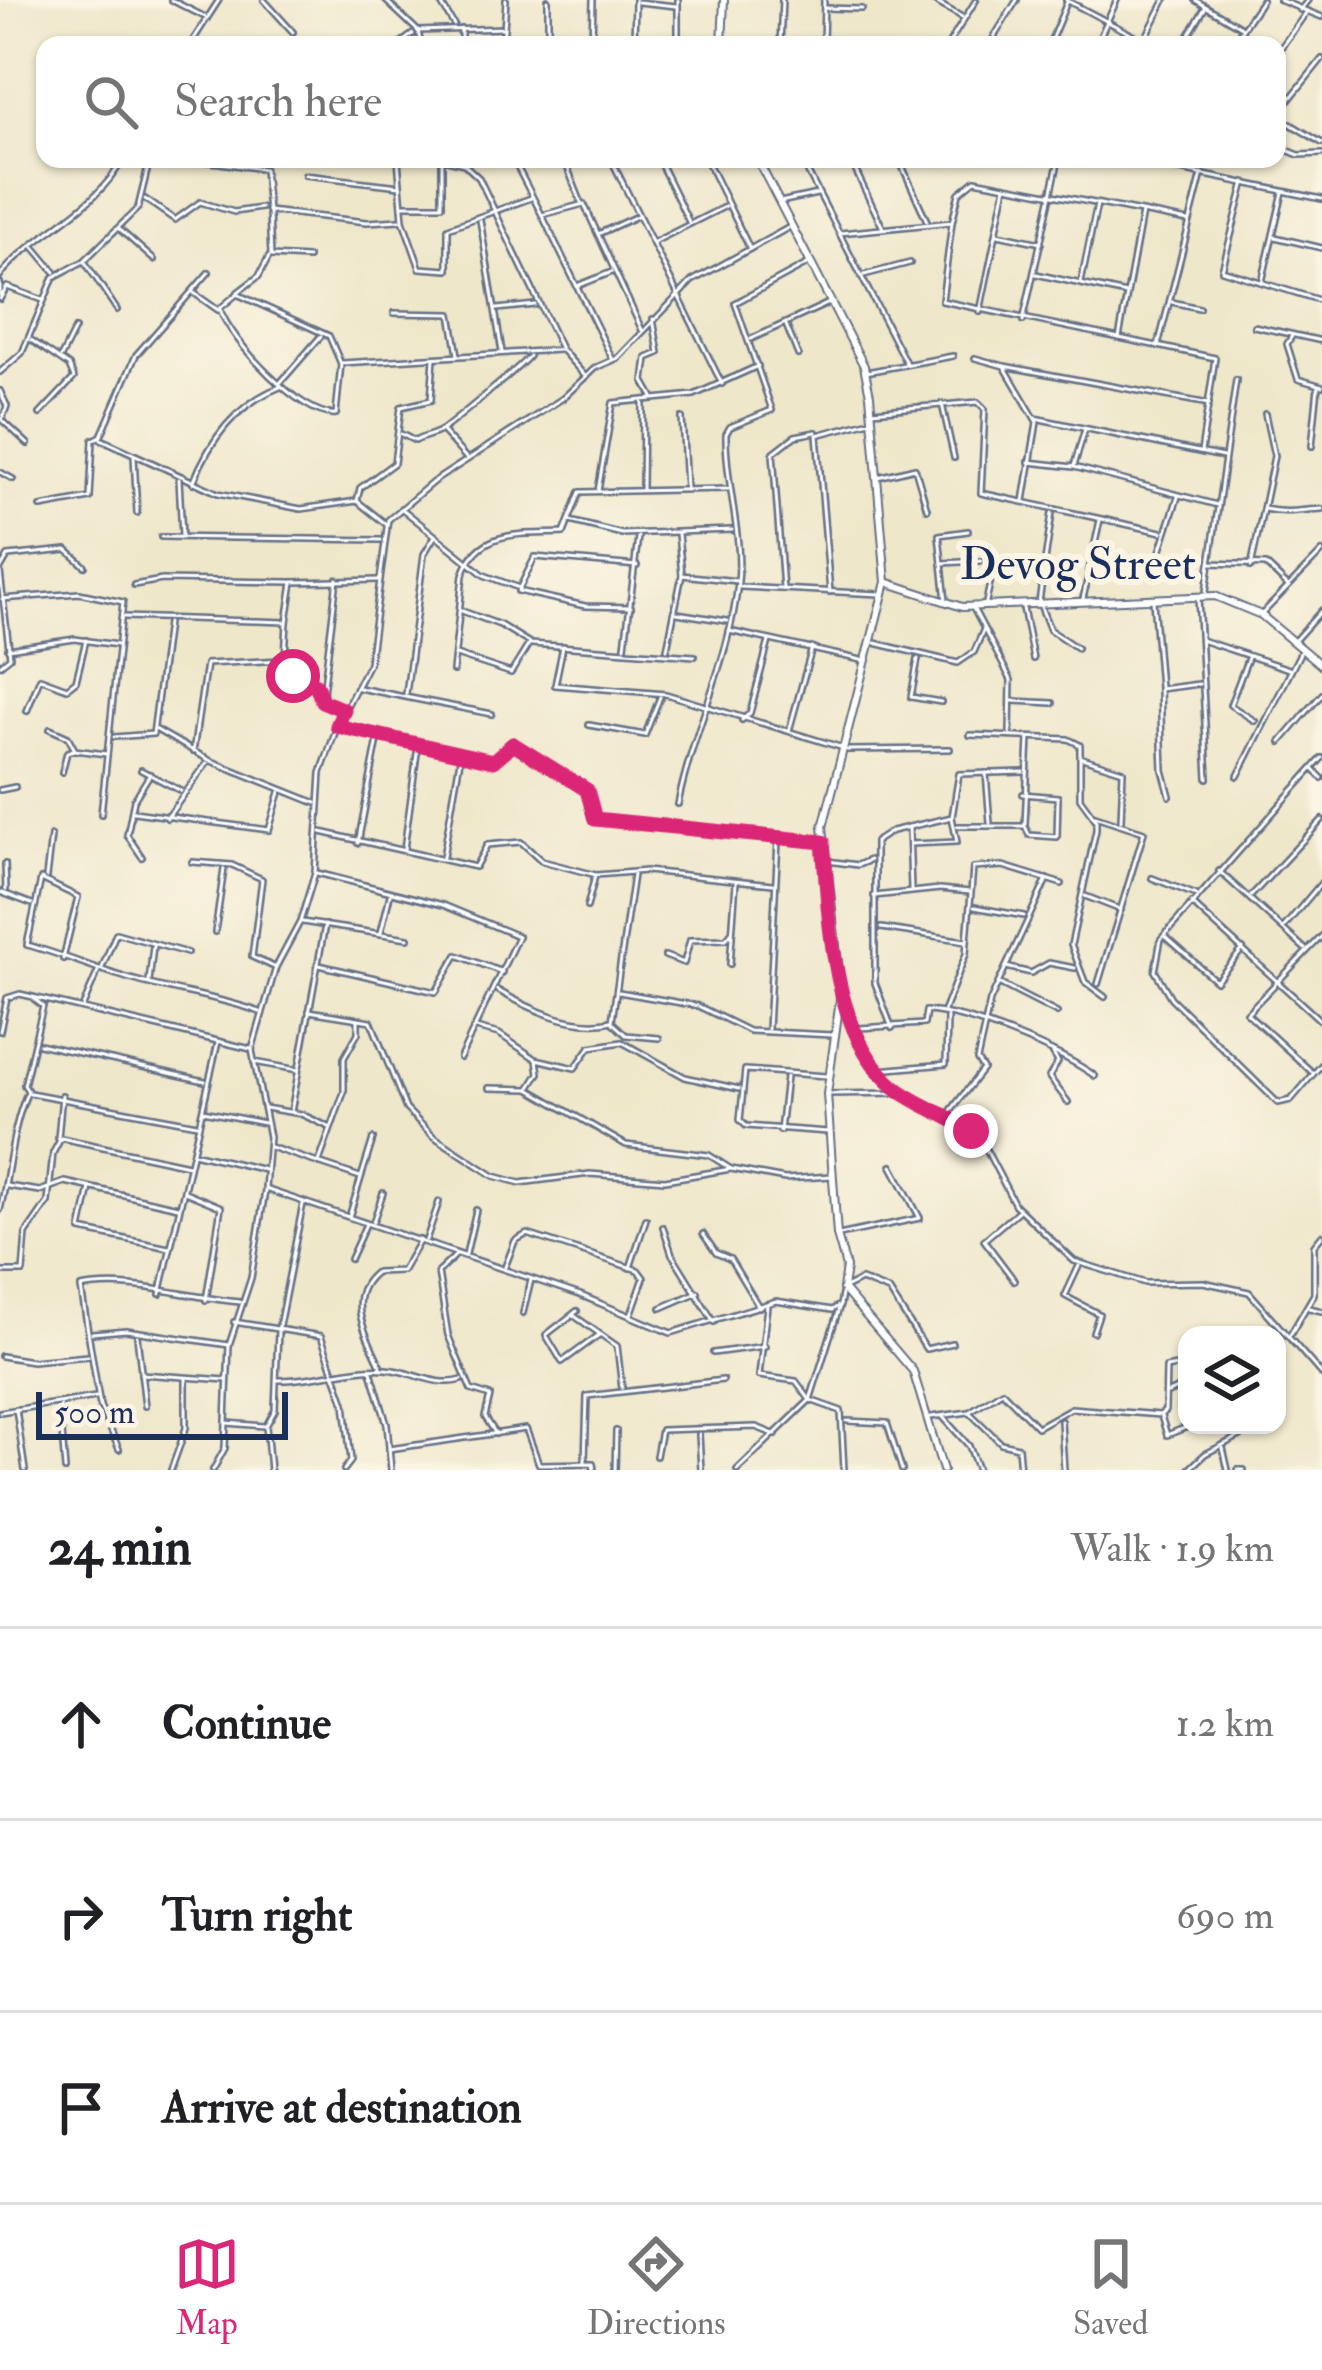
<!DOCTYPE html>
<meta charset="utf-8">
<style>
body{margin:0;font-family:"IM FELL Double Pica",serif;background:#f6f6f6;color:#202124}
.controls{position:absolute;right:36px;bottom:36px;display:grid;overflow:hidden;border-radius:24px;box-shadow:0 3px 9px #0004}
.controls button{width:108px;height:108px;display:grid;place-items:center;padding:0;border:0;border-bottom:3px solid #e0e0e0;background:#fff;color:#202124;font:60px sans-serif}
.scale{position:absolute;left:36px;bottom:30px;width:252px;box-sizing:border-box;padding-left:12px;border:6px solid #1b2f5e;border-top:0;font-size:33px;line-height:42px;white-space:nowrap;color:#1b2f5e;-webkit-text-stroke:9px #fcf5e5;paint-order:stroke}
.stop{position:absolute;width:36px;height:36px;margin:-27px;border:9px solid #db2777;border-radius:50%;background:#fff}
.stop.end{background:#db2777;border-color:#fff;box-shadow:0 3px 12px #0008}
.list{margin:0;padding:0;list-style:none}
h2{display:flex;justify-content:space-between;align-items:center;height:156px;margin:0;padding:0 48px;font-size:51px}
h2 small{font-size:39px;font-weight:400;color:#757577}
.list li{display:grid;grid-template-columns:78px 1fr auto;gap:36px;align-items:center;box-sizing:border-box;height:192px;padding:0 48px;border-top:3px solid #e0e0e0}
.list b{display:block;font-size:45px;white-space:nowrap}
.list em{font-size:39px;font-style:normal;color:#757577}
.icon{flex:none;width:66px;height:66px;fill:none;stroke:currentColor;stroke-width:2;stroke-linecap:round;stroke-linejoin:round}
.map{position:relative;flex:none;width:1322px;height:1470px;overflow:hidden}
.search{position:absolute;background:#fff;box-shadow:0 3px 9px #0004;left:36px;right:36px;top:36px;height:132px;display:flex;align-items:center;gap:30px;box-sizing:border-box;padding:0 42px;border-radius:24px;color:#757577;font-size:45px}
.sheet{height:732px;background:#fff}
nav{display:flex;justify-content:space-around;align-items:center;box-sizing:border-box;height:168px;border-top:3px solid #e0e0e0;background:#fff;font-size:33px;color:#757577}
nav a{display:grid;justify-items:center;gap:6px}
nav .on{color:#db2777}
.map>svg:first-child{display:block}
.lines{fill:none;stroke-linecap:round;stroke-linejoin:round}
.minor-casing{stroke:#656f84;stroke-width:8}
.tertiary-casing{stroke:#656f84;stroke-width:10}
.minor{stroke:#fff;stroke-width:3}
.tertiary{stroke:#fff;stroke-width:6}
.route{stroke:#db2777;stroke-width:15}
.labels{text-anchor:middle;dominant-baseline:central;stroke-width:12;stroke-linejoin:round;paint-order:stroke}
.street-label{font-size:45px;fill:#1b2f5e;stroke:#fcf5e5}
</style>
<div class="map">
<svg width="1322" height="1470" viewBox="0 0 1322 1470">
<rect width="100%" height="100%" fill="#fcf5e5"/>
<filter id="ink" filterUnits="userSpaceOnUse"><feTurbulence type="fractalNoise" baseFrequency=".00833" numOctaves="2"/><feDisplacementMap in="SourceGraphic" scale="24" xChannelSelector="R" yChannelSelector="G"/><feConvolveMatrix kernelMatrix="1 2 1 2 8 2 1 2 1" color-interpolation-filters="sRGB"/></filter>
<filter id="wash" filterUnits="userSpaceOnUse"><feTurbulence type="fractalNoise" baseFrequency=".004" numOctaves="4" result="noise"/><feDisplacementMap in="SourceGraphic" scale="48" xChannelSelector="R" yChannelSelector="G"/><feGaussianBlur stdDeviation="2.7" result="paint"/><feColorMatrix in="noise" values="0 0 0 0 0 0 0 0 0 0 0 0 0 0 0 0 0 1.4 0 .05"/><feComposite in="paint" operator="in"/></filter>
<g filter="url(#wash)">
<rect width="100%" height="100%" fill="#eee7ca"/>
</g>
<g filter="url(#ink)">
<g class="lines">
<g class="minor-casing">
<g id="minor">
<path d="M171 0 205 17"/>
<path d="M264 0 293 32"/>
<path d="M385 0 418 31 421 45"/>
<path d="M439 0 454 25"/>
<path d="M678 0V42"/>
<path d="M932 0 962 17"/>
<path d="M1066 0 1152 45"/>
<path d="M1195 0 1241 27"/>
<path d="M1279 0 1322 17"/>
<path d="M638 2 676 6"/>
<path d="M826 8 862 9"/>
<path d="M1300 10 1308 0"/>
<path d="M418 31 504 28"/>
<path d="M1145 39 1165 0"/>
<path d="M1232 44 1262 0"/>
<path d="M190 45 219 0"/>
<path d="M398 45 413 34"/>
<path d="M461 45V29"/>
<path d="M503 45 506 0"/>
<path d="M548 45V0"/>
<path d="M592 45 593 0"/>
<path d="M634 45 635 0"/>
<path d="M678 45 720 44"/>
<path d="M780 45 782 0"/>
<path d="M823 45 824 0"/>
<path d="M948 45 976 0"/>
<path d="M989 45 1017 0"/>
<path d="M1049 45 1067 2"/>
<path d="M1096 45 1117 0"/>
<path d="M1183 45 1205 8"/>
<path d="M1277 53 1306 13"/>
<path d="M1277 115 1322 59"/>
<path d="M1279 117 1322 143"/>
<path d="M1277 146 1299 155 1322 154"/>
<path d="M189 159 264 169 268 211 367 222 400 220"/>
<path d="M403 159H398L403 220 420 268 448 270V228L531 198"/>
<path d="M443 159 464 164 479 178 561 349 584 375"/>
<path d="M513 159 542 215 584 204 642 330"/>
<path d="M564 159 581 202"/>
<path d="M611 159 722 384"/>
<path d="M658 159 689 222"/>
<path d="M706 159 750 249"/>
<path d="M801 159 906 363"/>
<path d="M850 159 883 228"/>
<path d="M899 159 927 221"/>
<path d="M1120 159 1154 164"/>
<path d="M1156 159V165L1322 199"/>
<path d="M305 175 400 186"/>
<path d="M1245 182 1222 270 1322 301"/>
<path d="M145 199 175 220 200 202 234 212 261 208"/>
<path d="M780 202 817 194"/>
<path d="M403 205H442V159"/>
<path d="M269 213 271 256 308 258"/>
<path d="M543 217 612 358"/>
<path d="M480 220 502 352"/>
<path d="M952 222 959 193 975 180 1188 221"/>
<path d="M788 228 692 281 618 358 595 368 563 398 433 482 388 520 369 663 339 721 321 773 315 873 300 922 276 967 252 1050 269 1137 265 1189 580 1295 671 1333 776 1301 832 1310 840 1305 843 1289 861 1280 889 1291 926 1349 952 1343"/>
<path d="M119 229 154 260"/>
<path d="M840 233 952 222 942 301 1215 358 1201 452"/>
<path d="M598 234 637 216"/>
<path d="M998 234 1041 243"/>
<path d="M1275 237 1322 248"/>
<path d="M654 242 726 206"/>
<path d="M34 247 55 272"/>
<path d="M85 262 117 310"/>
<path d="M1036 274 1126 294"/>
<path d="M864 275 910 263"/>
<path d="M0 276C35 232 95 212 123 159"/>
<path d="M1262 282 1283 192"/>
<path d="M1081 283 1097 204"/>
<path d="M577 286 612 272"/>
<path d="M238 292 259 276 269 257"/>
<path d="M194 293 218 310 237 294 329 336 341 364 336 414C302 418 230 340 220 309"/>
<path d="M0 295V283"/>
<path d="M0 299 7 287 43 300"/>
<path d="M1172 302 1199 308"/>
<path d="M497 309 535 305"/>
<path d="M980 312 1006 186"/>
<path d="M394 313 451 314 458 355"/>
<path d="M1023 321 1059 159"/>
<path d="M786 325 798 355"/>
<path d="M1254 326 1322 341"/>
<path d="M1292 336 1287 344 1298 379 1322 386"/>
<path d="M1119 338 1142 213"/>
<path d="M751 339 829 303"/>
<path d="M31 340 69 366 74 378 40 414"/>
<path d="M1158 346 1202 174"/>
<path d="M61 357 75 329"/>
<path d="M975 358 1004 366 1037 422 1024 501"/>
<path d="M342 363 559 350"/>
<path d="M1004 366 1209 404"/>
<path d="M0 372 22 353 54 277 84 261 138 208 150 159"/>
<path d="M866 372 953 356"/>
<path d="M280 383 321 336"/>
<path d="M0 391 7 406 2 420 28 444"/>
<path d="M653 397 644 381 647 358 659 353 653 319"/>
<path d="M942 404 954 458"/>
<path d="M872 411 978 402 985 409 981 493 1162 532"/>
<path d="M682 418 686 488"/>
<path d="M1035 418 1223 457"/>
<path d="M443 432 467 459"/>
<path d="M401 434 415 441C422 437 436 434 442 430 452 423 525 363 529 356"/>
<path d="M101 439 218 493 301 509 357 501 386 524"/>
<path d="M1312 446 1318 387"/>
<path d="M134 456 137 513"/>
<path d="M1029 462 1074 467 1217 505"/>
<path d="M1074 466 1085 429"/>
<path d="M0 472 13 479"/>
<path d="M878 477 915 468 927 509"/>
<path d="M179 479 182 536"/>
<path d="M193 483C210 440 235 405 280 387"/>
<path d="M642 490 643 403"/>
<path d="M598 491 613 403 694 395 758 366"/>
<path d="M357 501 360 488 394 463 401 407 431 400 434 358"/>
<path d="M41 507 90 498 93 440 101 436 136 355 209 272"/>
<path d="M401 508 484 575 519 588"/>
<path d="M1264 509C1287 514 1300 510 1322 509"/>
<path d="M1052 513 1039 602 1050 630 1077 648"/>
<path d="M570 521 622 534 732 530"/>
<path d="M161 537 381 540"/>
<path d="M942 563 981 561"/>
<path d="M1091 563 1153 573 1178 497"/>
<path d="M1211 563 1266 565 1288 586"/>
<path d="M1251 567 1274 456 1265 414"/>
<path d="M0 570 8 556 67 550 85 566"/>
<path d="M682 575 737 581"/>
<path d="M337 579 322 701 344 710"/>
<path d="M134 585 162 580 291 582"/>
<path d="M740 587 880 594"/>
<path d="M783 589 773 453 795 436 816 432"/>
<path d="M830 592 817 435 870 421"/>
<path d="M1206 592 1236 380"/>
<path d="M1198 597 1208 778"/>
<path d="M2 599 79 593 123 602 101 814"/>
<path d="M1083 599 1100 520"/>
<path d="M946 601 939 535 968 531"/>
<path d="M1153 601 1160 687"/>
<path d="M986 602 994 565"/>
<path d="M631 607 585 606 518 591 535 557 637 566"/>
<path d="M973 608 1011 680 1010 733"/>
<path d="M1023 608 1033 659"/>
<path d="M462 611 500 625 531 644 695 656"/>
<path d="M677 613 727 621"/>
<path d="M1262 614 1322 552"/>
<path d="M124 617 287 622 293 582 379 580"/>
<path d="M287 622 284 675 320 688"/>
<path d="M729 631 866 661"/>
<path d="M1201 640 1289 669"/>
<path d="M1295 640 1322 610"/>
<path d="M875 643 958 663 974 652 983 631"/>
<path d="M563 646 555 685 666 694 840 747"/>
<path d="M625 646 638 537"/>
<path d="M8 649 75 639 117 645"/>
<path d="M667 649 682 575 678 534"/>
<path d="M456 655 511 673 529 644"/>
<path d="M1248 658 1230 705 1255 721"/>
<path d="M918 659 911 697 941 702"/>
<path d="M0 665 10 657 0 572"/>
<path d="M453 671 463 575C479 527 524 535 564 533L580 492 728 489"/>
<path d="M359 688 492 714"/>
<path d="M406 694 424 554 435 536"/>
<path d="M1013 701 1053 703"/>
<path d="M27 711 40 678 67 688 76 681 86 640"/>
<path d="M742 720 750 713 769 641"/>
<path d="M589 725 645 735 660 697"/>
<path d="M338 726 493 761 510 743 587 790 591 817 599 820 822 842"/>
<path d="M50 729 68 737 75 750 106 754"/>
<path d="M155 729 209 760 316 803"/>
<path d="M789 731 812 648"/>
<path d="M970 735 1068 739 1080 745V798L1096 820V830L1071 945 1085 982 1105 997"/>
<path d="M114 737 153 734 167 623"/>
<path d="M1281 742 1322 694"/>
<path d="M847 750 950 749"/>
<path d="M193 752 206 664 282 660"/>
<path d="M1082 758 1123 771 1121 820"/>
<path d="M1322 758 1161 939 1155 971 1171 998 1278 1103 1291 1100 1322 1064"/>
<path d="M141 770 181 791"/>
<path d="M1314 770 1322 778"/>
<path d="M62 772 67 752 74 750"/>
<path d="M986 773 990 823"/>
<path d="M1238 776 1302 649"/>
<path d="M0 790 15 787"/>
<path d="M1170 796 1163 770 1160 689 1199 684"/>
<path d="M678 804C693 729 731 657 738 582 743 534 725 483 726 434L730 427 772 410 735 303 809 263"/>
<path d="M134 812 269 830 280 792"/>
<path d="M1095 816 1144 832 1098 984"/>
<path d="M167 818 207 763"/>
<path d="M1025 824 1029 738"/>
<path d="M957 826H1025L1029 835 1057 837 1058 797 1023 794"/>
<path d="M909 827 911 890"/>
<path d="M321 832 475 867 487 845 521 842 542 861 596 875 646 871 773 884"/>
<path d="M358 843 379 734"/>
<path d="M910 844 957 842 952 817 959 774 1024 772"/>
<path d="M404 849 418 746"/>
<path d="M142 857 127 835 134 800 150 774"/>
<path d="M443 857 461 754"/>
<path d="M827 861 858 865 870 860"/>
<path d="M192 862 232 865 262 879 252 957 274 967"/>
<path d="M5 864 6 890"/>
<path d="M1219 871 1305 949"/>
<path d="M317 873 443 905 518 936 460 1058"/>
<path d="M46 877 51 836"/>
<path d="M1152 878 1196 895"/>
<path d="M0 892 32 904"/>
<path d="M874 896 940 889 970 892"/>
<path d="M1085 896 1121 910"/>
<path d="M1251 896 1322 820"/>
<path d="M1191 903 1322 1022"/>
<path d="M587 907 595 876"/>
<path d="M974 907 1024 916"/>
<path d="M302 922 408 938"/>
<path d="M1284 927 1322 882"/>
<path d="M881 928 966 941"/>
<path d="M215 932 224 869"/>
<path d="M381 932 390 895"/>
<path d="M1165 936 1216 981 1243 949"/>
<path d="M665 956 684 963 690 940 726 939 732 932"/>
<path d="M63 959 78 897 41 879 27 945C61 954 90 967 124 977 168 991 216 996 260 1012"/>
<path d="M730 964 736 882"/>
<path d="M319 965 436 992 457 955 502 972"/>
<path d="M1006 967 1031 973 1049 963 1075 968"/>
<path d="M102 968 116 933 187 953"/>
<path d="M149 982 153 946"/>
<path d="M1000 984 1057 1013"/>
<path d="M497 990C530 1009 573 1030 612 1021"/>
<path d="M619 992 698 1006 749 1031 832 1035"/>
<path d="M842 993 871 1062 899 1091 946 1113 982 1142 1015 1205 1074 1261 1145 1283 1203 1282 1249 1292 1322 1375"/>
<path d="M83 1006 98 971"/>
<path d="M944 1010 966 954 973 868 1003 866 1062 884"/>
<path d="M309 1011 371 1021 406 1109 433 1136 494 1176 520 1183 590 1174 665 1180 731 1169"/>
<path d="M612 1021 633 875"/>
<path d="M613 1023 626 1035 659 1038"/>
<path d="M476 1028 499 1034 536 1059 575 1068 590 1047 622 1042 685 1077 739 1089"/>
<path d="M859 1028 924 1024 926 1011C969 1013 1059 1050 1095 1076"/>
<path d="M892 1028 875 983V842L892 831 952 817"/>
<path d="M768 1029 778 841"/>
<path d="M0 1031 7 998 20 994 251 1049"/>
<path d="M39 1044 205 1081"/>
<path d="M1053 1054 1058 1062 1049 1077 1068 1102"/>
<path d="M254 1062 298 1070"/>
<path d="M878 1070 946 1064 947 1017"/>
<path d="M1312 1072 1247 1013 1322 936"/>
<path d="M826 1076 745 1070 740 1120 746 1126 828 1132"/>
<path d="M489 1088 529 1089 626 1145 709 1155 731 1169 785 1179 832 1176"/>
<path d="M529 1089 539 1073 537 1060"/>
<path d="M30 1093 197 1124"/>
<path d="M828 1094 902 1093"/>
<path d="M265 1108 301 1114 329 1127"/>
<path d="M203 1111 264 1123"/>
<path d="M291 1112 325 925"/>
<path d="M949 1113 983 1069 977 1060 990 1001 1047 879"/>
<path d="M780 1131 786 1077"/>
<path d="M58 1138 62 1095"/>
<path d="M270 1147 360 1177"/>
<path d="M193 1153 265 1170"/>
<path d="M319 1162 344 1092V1058L358 1033V1019"/>
<path d="M7 1186 40 1191 65 1182 178 1207"/>
<path d="M90 1188 81 1230 169 1248"/>
<path d="M185 1192 221 1207 206 1300"/>
<path d="M0 1210C10 1169 11 1129 28 1091L24 1085 43 1006 34 999"/>
<path d="M349 1217 373 1139"/>
<path d="M373 1222 383 1193"/>
<path d="M663 1227 672 1254 714 1322"/>
<path d="M703 1234 716 1253 730 1259 759 1307"/>
<path d="M839 1235 920 1218 892 1166"/>
<path d="M426 1240 439 1202"/>
<path d="M466 1254 476 1210"/>
<path d="M456 1255 438 1272 448 1335 471 1390 490 1396 485 1417 496 1434"/>
<path d="M350 1259 366 1224"/>
<path d="M1079 1266 1065 1296 1099 1314 1093 1332"/>
<path d="M505 1267 515 1241 527 1234 638 1270 644 1278 631 1315"/>
<path d="M630 1268 646 1219"/>
<path d="M0 1272H23L26 1234 48 1202 53 1153 61 1138 188 1165"/>
<path d="M1014 1280 984 1240 1018 1211"/>
<path d="M160 1294 218 1042"/>
<path d="M767 1306 759 1376 796 1381 810 1400 841 1411 844 1470"/>
<path d="M661 1308 698 1292"/>
<path d="M1309 1308 1322 1311"/>
<path d="M577 1311 546 1335 562 1362 599 1335"/>
<path d="M523 1313 531 1280"/>
<path d="M573 1315 617 1346 622 1388"/>
<path d="M234 1322 321 1336 345 1403 351 1461 344 1470"/>
<path d="M92 1333 126 1330 229 1345"/>
<path d="M1290 1335 1314 1294V1245L1322 1235"/>
<path d="M137 1336 145 1406"/>
<path d="M713 1353 765 1346"/>
<path d="M1 1356 32 1361 88 1356"/>
<path d="M381 1367C368 1336 342 1298 376 1272L402 1271 420 1240"/>
<path d="M371 1371 387 1424 391 1470"/>
<path d="M141 1374 227 1380"/>
<path d="M278 1380C315 1381 349 1366 386 1369 413 1371 436 1388 462 1380"/>
<path d="M1168 1393 1187 1384"/>
<path d="M60 1406 65 1470"/>
<path d="M16 1409 25 1470"/>
<path d="M0 1412 96 1397"/>
<path d="M970 1413 1001 1443 1018 1447 1020 1470"/>
<path d="M1161 1416 1167 1435 1192 1425"/>
<path d="M931 1417 969 1412 1002 1391 1037 1427 1071 1408 1160 1415 1165 1411 1166 1368 1187 1364"/>
<path d="M943 1417 969 1446 978 1470"/>
<path d="M847 1421 887 1423 902 1470"/>
<path d="M1061 1421 1064 1470"/>
<path d="M227 1423 264 1426"/>
<path d="M699 1434 701 1470"/>
<path d="M1223 1448 1228 1470"/>
<path d="M119 1449 100 1406 81 1288C129 1278 190 1298 240 1302"/>
<path d="M389 1449 526 1429 539 1464 593 1463 594 1470"/>
<path d="M656 1456 661 1430 756 1427 776 1435"/>
<path d="M585 1461 587 1396 723 1380"/>
<path d="M171 1470 186 1428V1378"/>
<path d="M213 1470 225 1448 229 1345 251 1278 265 1191"/>
<path d="M270 1470 266 1426 275 1410 278 1331 303 1204"/>
<path d="M615 1470 616 1431"/>
<path d="M737 1470 810 1400 840 1305"/>
<path d="M1188 1470 1205 1454 1258 1427"/>
<path d="M1238 1470H1244"/>
</g>
</g>
<g class="tertiary-casing">
<g id="tertiary">
<path d="M722 45 724 0"/>
<path d="M757 159 864 366 870 395 886 582 823 827 841 992 827 1094 837 1235 846 1267 843 1289 913 1371 943 1470"/>
<path d="M886 582 962 607 1215 596 1261 615 1322 666"/>
</g>
</g>
<use href="#minor" class="minor"/>
<use href="#tertiary" class="tertiary"/>
</g>
</g>
<g class="lines" filter="url(#ink)">
<path class="route" d="M293 676 316 685 322 701 344 710 337 726 493 761 513 744 587 790 595 819 823 842C830 921 830 1035 897 1089 918 1105 948 1115 971 1131"/>
</g>
<g class="labels">
<g class="street-label">
<text x="1078" y="565">Devog Street</text>
</g>
</g>
</svg>
<div class="controls">
<button><svg class="icon" aria-label="layers" viewBox="0 0 24 24"><path d="M12 4l9 5-9 5-9-5zM3 14l9 5 9-5"/></svg></button>
</div>
<div class="scale">500 m</div>
<div class="stop" style="left:293px;top:676px"></div>
<div class="stop end" style="left:971px;top:1131px"></div>
<div class="search"><svg class="icon" aria-label="search" viewBox="0 0 24 24"><circle cx="10" cy="10" r="6"/><path d="M15 15l6 6"/></svg>Search here</div>
</div>
<section class="sheet">
<h2>24 min<small>Walk · 1.9 km</small></h2>
<ul class="list">
<li><svg class="icon" aria-label="ahead" viewBox="0 0 24 24"><path d="M12 20V5M6 11l6-6 6 6"/></svg><div><b>Continue</b></div><em>1.2 km</em></li>
<li><svg class="icon" aria-label="right" viewBox="0 0 24 24"><path d="M7 20v-9h11M14 6l5 5-5 5"/></svg><div><b>Turn right</b></div><em>690 m</em></li>
<li><svg class="icon" aria-label="arrive" viewBox="0 0 24 24"><path d="M6 21V4h12l-3 4 3 4H6"/></svg><div><b>Arrive at destination</b></div></li>
</ul>
</section>
<nav>
<a class="on"><svg class="icon" aria-label="map" viewBox="0 0 24 24"><path d="M3 6l6-2 6 2 6-2v14l-6 2-6-2-6 2zM9 4v14M15 6v14"/></svg>Map</a>
<a><svg class="icon" aria-label="directions" viewBox="0 0 24 24"><path d="M12 3l9 9-9 9-9-9zM9 14v-3h6M13 9l2 2-2 2"/></svg>Directions</a>
<a><svg class="icon" aria-label="saved" viewBox="0 0 24 24"><path d="M7 4h10v16l-5-4-5 4z"/></svg>Saved</a>
</nav>
